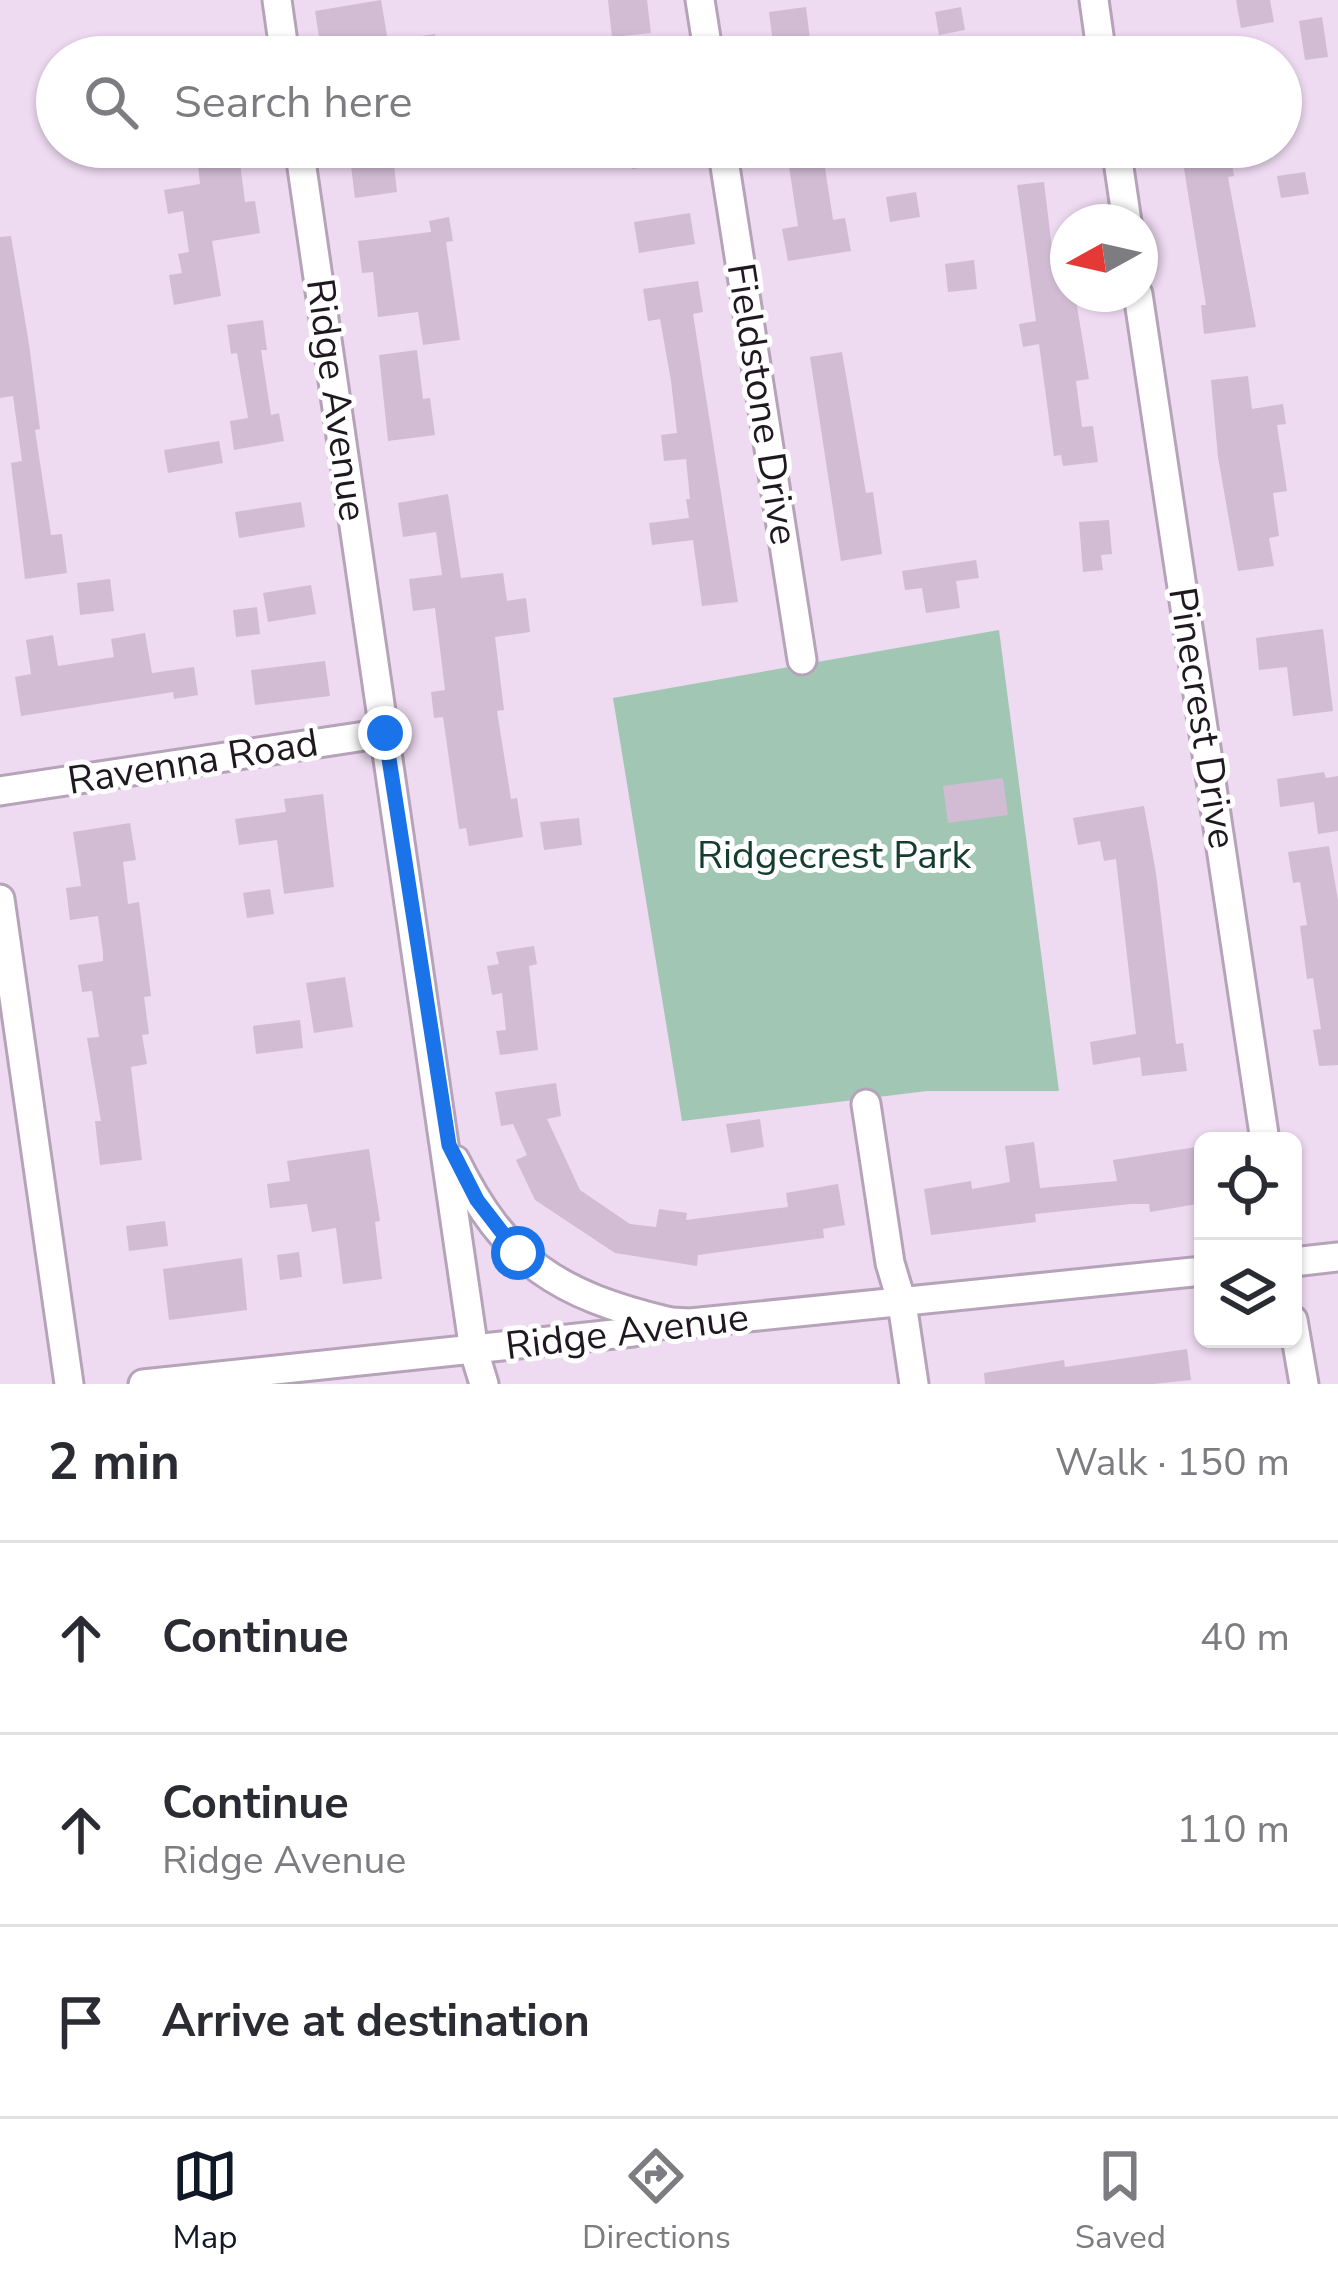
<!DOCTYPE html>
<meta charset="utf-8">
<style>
body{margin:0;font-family:"Nunito Sans",sans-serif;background:#f7f7f7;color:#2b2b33}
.controls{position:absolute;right:36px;bottom:36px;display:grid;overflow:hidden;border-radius:18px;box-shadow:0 3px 9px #0004}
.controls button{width:108px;height:108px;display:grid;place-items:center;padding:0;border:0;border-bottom:3px solid #e1e1e2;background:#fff;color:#2b2b33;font:60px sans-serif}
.compass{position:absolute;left:1050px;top:204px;width:108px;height:108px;border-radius:50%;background:#fff;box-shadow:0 3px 9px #0004;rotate:262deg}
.stop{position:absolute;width:36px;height:36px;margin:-27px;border:9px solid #1a73e8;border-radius:50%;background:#fff}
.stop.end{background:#1a73e8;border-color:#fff;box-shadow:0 3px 12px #0008}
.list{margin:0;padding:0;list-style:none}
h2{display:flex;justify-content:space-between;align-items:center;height:156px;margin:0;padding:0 48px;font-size:51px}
h2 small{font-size:39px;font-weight:400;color:#7c7c81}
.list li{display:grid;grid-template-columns:78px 1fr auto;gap:36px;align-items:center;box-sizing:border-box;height:192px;padding:0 48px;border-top:3px solid #e1e1e2}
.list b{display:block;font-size:45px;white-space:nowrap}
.list p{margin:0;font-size:39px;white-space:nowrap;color:#7c7c81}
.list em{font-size:39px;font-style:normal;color:#7c7c81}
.icon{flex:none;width:66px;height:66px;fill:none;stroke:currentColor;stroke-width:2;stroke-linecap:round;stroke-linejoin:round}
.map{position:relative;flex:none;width:1338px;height:1384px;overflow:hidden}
.search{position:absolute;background:#fff;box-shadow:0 3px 9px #0004;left:36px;right:36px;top:36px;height:132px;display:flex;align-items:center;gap:30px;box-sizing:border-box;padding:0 42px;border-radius:66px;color:#7c7c81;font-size:45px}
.sheet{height:732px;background:#fff}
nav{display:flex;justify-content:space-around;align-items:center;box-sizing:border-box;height:168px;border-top:3px solid #e1e1e2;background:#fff;font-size:33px;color:#7c7c81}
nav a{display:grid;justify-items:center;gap:6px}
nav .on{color:#111827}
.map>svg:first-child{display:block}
.green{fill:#a2c6b4}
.building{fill:#d1bcd4}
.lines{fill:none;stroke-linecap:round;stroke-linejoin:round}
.minor-casing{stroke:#b6a3b9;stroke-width:33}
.minor{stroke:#fff;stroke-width:27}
.route{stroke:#1a73e8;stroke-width:15}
.labels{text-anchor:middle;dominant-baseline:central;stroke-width:10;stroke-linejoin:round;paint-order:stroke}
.street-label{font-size:39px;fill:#1f1820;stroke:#fff}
.park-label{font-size:39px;fill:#143d2d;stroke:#fff}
</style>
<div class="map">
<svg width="1338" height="1384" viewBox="0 0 1338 1384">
<rect width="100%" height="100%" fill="#eedaf1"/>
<path class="green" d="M999 630 1059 1091H927L682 1121 613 698Z"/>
<g class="building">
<path d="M381 0 388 41 435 34 438 57H322L315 11Z"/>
<path d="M608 0H647L651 33 612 37Z"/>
<path d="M1236 0H1270L1274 22 1241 28Z"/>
<path d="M806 7 811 47 774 51 769 12Z"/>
<path d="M961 7 965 30 939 35 935 12Z"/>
<path d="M1322 17 1328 57 1305 60 1299 21Z"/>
<path d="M196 147H238L245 202 255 201 260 233 212 241 221 296 174 305 169 275 182 273 178 254 189 252 183 211 168 214 164 190 200 184Z"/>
<path d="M360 147H392L397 192 355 198 351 166 364 165Z"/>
<path d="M628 147H704L705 158 632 169Z"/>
<path d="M822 148 833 220 845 218 851 251 788 261 782 229 798 226 787 153Z"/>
<path d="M1229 148 1234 176 1228 177 1256 327 1204 334 1201 305H1206L1182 156Z"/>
<path d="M1305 172 1309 194 1281 198 1277 176Z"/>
<path d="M1044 182 1053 257 1068 254V294H1075L1089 379 1076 381 1082 427 1093 426 1098 462 1063 466 1061 455 1054 456 1039 344 1023 347 1019 324 1036 321 1017 185Z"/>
<path d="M916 192 920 217 890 222 886 197Z"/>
<path d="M690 213 695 244 639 253 634 222Z"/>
<path d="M449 217 453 241 446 242 460 340 423 345 418 312 378 317 373 272 362 273 358 241 431 232 429 221Z"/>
<path d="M11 236 29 344 40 429 35 430 51 535 62 534 67 573 25 579 11 463 22 461 13 396 0 398V237Z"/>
<path d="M974 260 977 289 948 292 945 264Z"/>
<path d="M698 281 703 312 693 314 738 602 702 606 693 540 652 545 649 523 689 518 686 499H690L686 459 664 461 661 435 677 433 671 381 660 319 648 321 643 289Z"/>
<path d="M263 320 267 350H261L271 415 279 413 284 441 234 450 230 421 248 418 237 353 231 354 227 325Z"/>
<path d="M417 350 423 399 430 398 435 435 388 441 379 355Z"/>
<path d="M842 352 866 493 873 492 882 554 841 561 810 357Z"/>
<path d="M1248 376 1252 409 1283 404 1286 424 1277 425 1287 491 1273 493 1279 536 1269 538 1274 566 1238 571 1218 457 1211 380Z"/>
<path d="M219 441 223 463 168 473 164 450Z"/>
<path d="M448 494 461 578 503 573 507 601 526 598 530 632 495 637 504 710 497 711 511 799 517 798 523 837 469 846 466 828 459 829 443 717 434 718 431 692 445 690 435 608 413 611 409 579 442 575 436 532 403 537 398 503Z"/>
<path d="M301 502 305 527 239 538 235 512Z"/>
<path d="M1109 520 1112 554 1101 555 1103 570 1083 572 1079 522Z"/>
<path d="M976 560 979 578 956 581 960 608 926 613 922 588 905 590 902 571Z"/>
<path d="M110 579 114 611 80 615 77 583Z"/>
<path d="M311 585 316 614 268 622 263 593Z"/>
<path d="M257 607 260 634 236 637 233 610Z"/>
<path d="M1323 629 1333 711 1293 716 1287 667 1259 670 1256 638Z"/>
<path d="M145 633 152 673 194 667 198 695 174 699 173 692 21 716 15 677 31 674 26 640 53 635 58 666 114 657 111 639Z"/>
<path d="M325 661 330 696 255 705 251 670Z"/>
<path d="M1324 772 1326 778 1338 776V831L1318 834 1314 802 1280 807 1277 779Z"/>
<path d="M1003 778 1008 815 948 823 943 786Z"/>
<path d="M323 794 334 887 284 894 277 840 239 845 235 819 286 812 284 799Z"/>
<path d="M1144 806 1156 873 1176 1044 1183 1043 1187 1071 1142 1076 1140 1057 1093 1065 1090 1042 1136 1034 1116 859 1104 861 1100 841 1078 845 1073 818Z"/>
<path d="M579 818 582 845 544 850 540 822Z"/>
<path d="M130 823 136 860 123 862 128 904 139 902 151 996 144 997 149 1034 142 1035 147 1064 131 1067 142 1160 100 1165 95 1121H101L87 1038 99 1037 92 991 82 992 78 965 103 961V953L98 916 70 920 66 888 81 886 73 832Z"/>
<path d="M1329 846 1338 901V1065L1319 1066 1313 1030 1321 1029 1313 978 1307 979 1300 926 1307 925 1300 882 1293 883 1288 852Z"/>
<path d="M270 889 274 914 247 918 243 893Z"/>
<path d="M534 946 537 964 529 966 538 1050 500 1055 496 1031 506 1030 502 993 492 995 487 966 499 964 496 952Z"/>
<path d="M345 977 353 1027 314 1033 306 983Z"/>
<path d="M300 1020 303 1048 256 1054 253 1026Z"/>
<path d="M556 1083 561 1116 547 1119 580 1190 630 1224 656 1227 659 1209 687 1213 686 1220 788 1207 786 1193 838 1184 845 1225 823 1229 824 1238 698 1255 697 1266 615 1253 535 1200 516 1160 527 1155 513 1124 501 1126 495 1092Z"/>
<path d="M760 1119 764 1147 731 1153 726 1124Z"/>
<path d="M1034 1142 1040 1188 1117 1181 1113 1160 1203 1146V1203L1150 1212 1149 1204H1131L1035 1214 1036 1222 931 1235 924 1189 971 1181 972 1189 1010 1182 1005 1146Z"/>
<path d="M369 1149 380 1221 375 1222 382 1279 343 1284 336 1228 312 1232 307 1204 270 1208 267 1184 290 1181 287 1161Z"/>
<path d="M165 1221 168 1246 129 1251 126 1226Z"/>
<path d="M299 1252 302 1277 280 1280 277 1255Z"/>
<path d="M242 1258 247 1310 169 1320 163 1269Z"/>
<path d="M1187 1349 1191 1380 1153 1384H985L984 1373 1064 1360 1065 1367Z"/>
</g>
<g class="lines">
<g class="minor-casing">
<g id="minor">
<path d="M277 0 285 57"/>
<path d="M700 0 709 57"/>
<path d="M1094 0 1102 57"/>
<path d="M299 147 474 1351 484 1384"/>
<path d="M722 147 802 660"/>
<path d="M1116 147 1127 222"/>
<path d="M1138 294 1265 1141"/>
<path d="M0 791 385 733"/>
<path d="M0 899 69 1384"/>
<path d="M866 1104 890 1263 902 1303 914 1384"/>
<path d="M455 1160C505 1262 559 1295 667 1321"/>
<path d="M1293 1262 1338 1257"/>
<path d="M1293 1320 1304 1384"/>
<path d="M143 1384 633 1332 671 1322 690 1323 1203 1271"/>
</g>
</g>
<use href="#minor" class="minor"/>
</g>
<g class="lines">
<path class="route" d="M385 733 449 1145 477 1200 518 1253"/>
</g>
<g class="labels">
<g class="street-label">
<text transform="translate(336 400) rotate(82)">Ridge Avenue</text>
<text transform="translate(762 404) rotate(81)">Fieldstone Drive</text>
<text transform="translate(1202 718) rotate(81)">Pinecrest Drive</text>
<text transform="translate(193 762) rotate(-9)">Ravenna Road</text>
<text transform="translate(627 1332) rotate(-7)">Ridge Avenue</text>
</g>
<g class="park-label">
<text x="834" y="855">Ridgecrest Park</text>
</g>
</g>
</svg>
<div class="controls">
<button><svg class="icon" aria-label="locate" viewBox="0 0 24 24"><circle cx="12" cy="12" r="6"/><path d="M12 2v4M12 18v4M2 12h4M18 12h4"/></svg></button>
<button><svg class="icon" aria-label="layers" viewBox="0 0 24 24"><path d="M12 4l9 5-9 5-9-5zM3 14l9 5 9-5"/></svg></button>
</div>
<svg class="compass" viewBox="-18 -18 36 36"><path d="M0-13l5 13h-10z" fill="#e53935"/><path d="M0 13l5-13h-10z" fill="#7c7c81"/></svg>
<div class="stop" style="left:518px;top:1253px"></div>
<div class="stop end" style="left:385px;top:733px"></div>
<div class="search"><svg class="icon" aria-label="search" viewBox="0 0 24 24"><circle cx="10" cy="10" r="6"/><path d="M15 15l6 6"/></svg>Search here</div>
</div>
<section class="sheet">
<h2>2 min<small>Walk · 150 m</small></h2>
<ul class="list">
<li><svg class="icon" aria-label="ahead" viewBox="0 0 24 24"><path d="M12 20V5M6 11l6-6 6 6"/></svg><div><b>Continue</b></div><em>40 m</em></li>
<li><svg class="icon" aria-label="ahead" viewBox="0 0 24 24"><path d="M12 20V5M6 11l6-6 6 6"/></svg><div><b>Continue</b><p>Ridge Avenue</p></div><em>110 m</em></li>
<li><svg class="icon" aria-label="arrive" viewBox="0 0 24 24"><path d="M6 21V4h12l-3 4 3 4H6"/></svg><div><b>Arrive at destination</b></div></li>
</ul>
</section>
<nav>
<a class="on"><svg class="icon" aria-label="map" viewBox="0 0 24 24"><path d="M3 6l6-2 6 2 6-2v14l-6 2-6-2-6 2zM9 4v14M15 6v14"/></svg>Map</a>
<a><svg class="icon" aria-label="directions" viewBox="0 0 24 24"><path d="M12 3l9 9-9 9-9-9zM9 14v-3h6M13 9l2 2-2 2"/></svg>Directions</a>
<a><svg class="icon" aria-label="saved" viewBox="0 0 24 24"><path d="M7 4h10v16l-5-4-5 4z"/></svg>Saved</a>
</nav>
